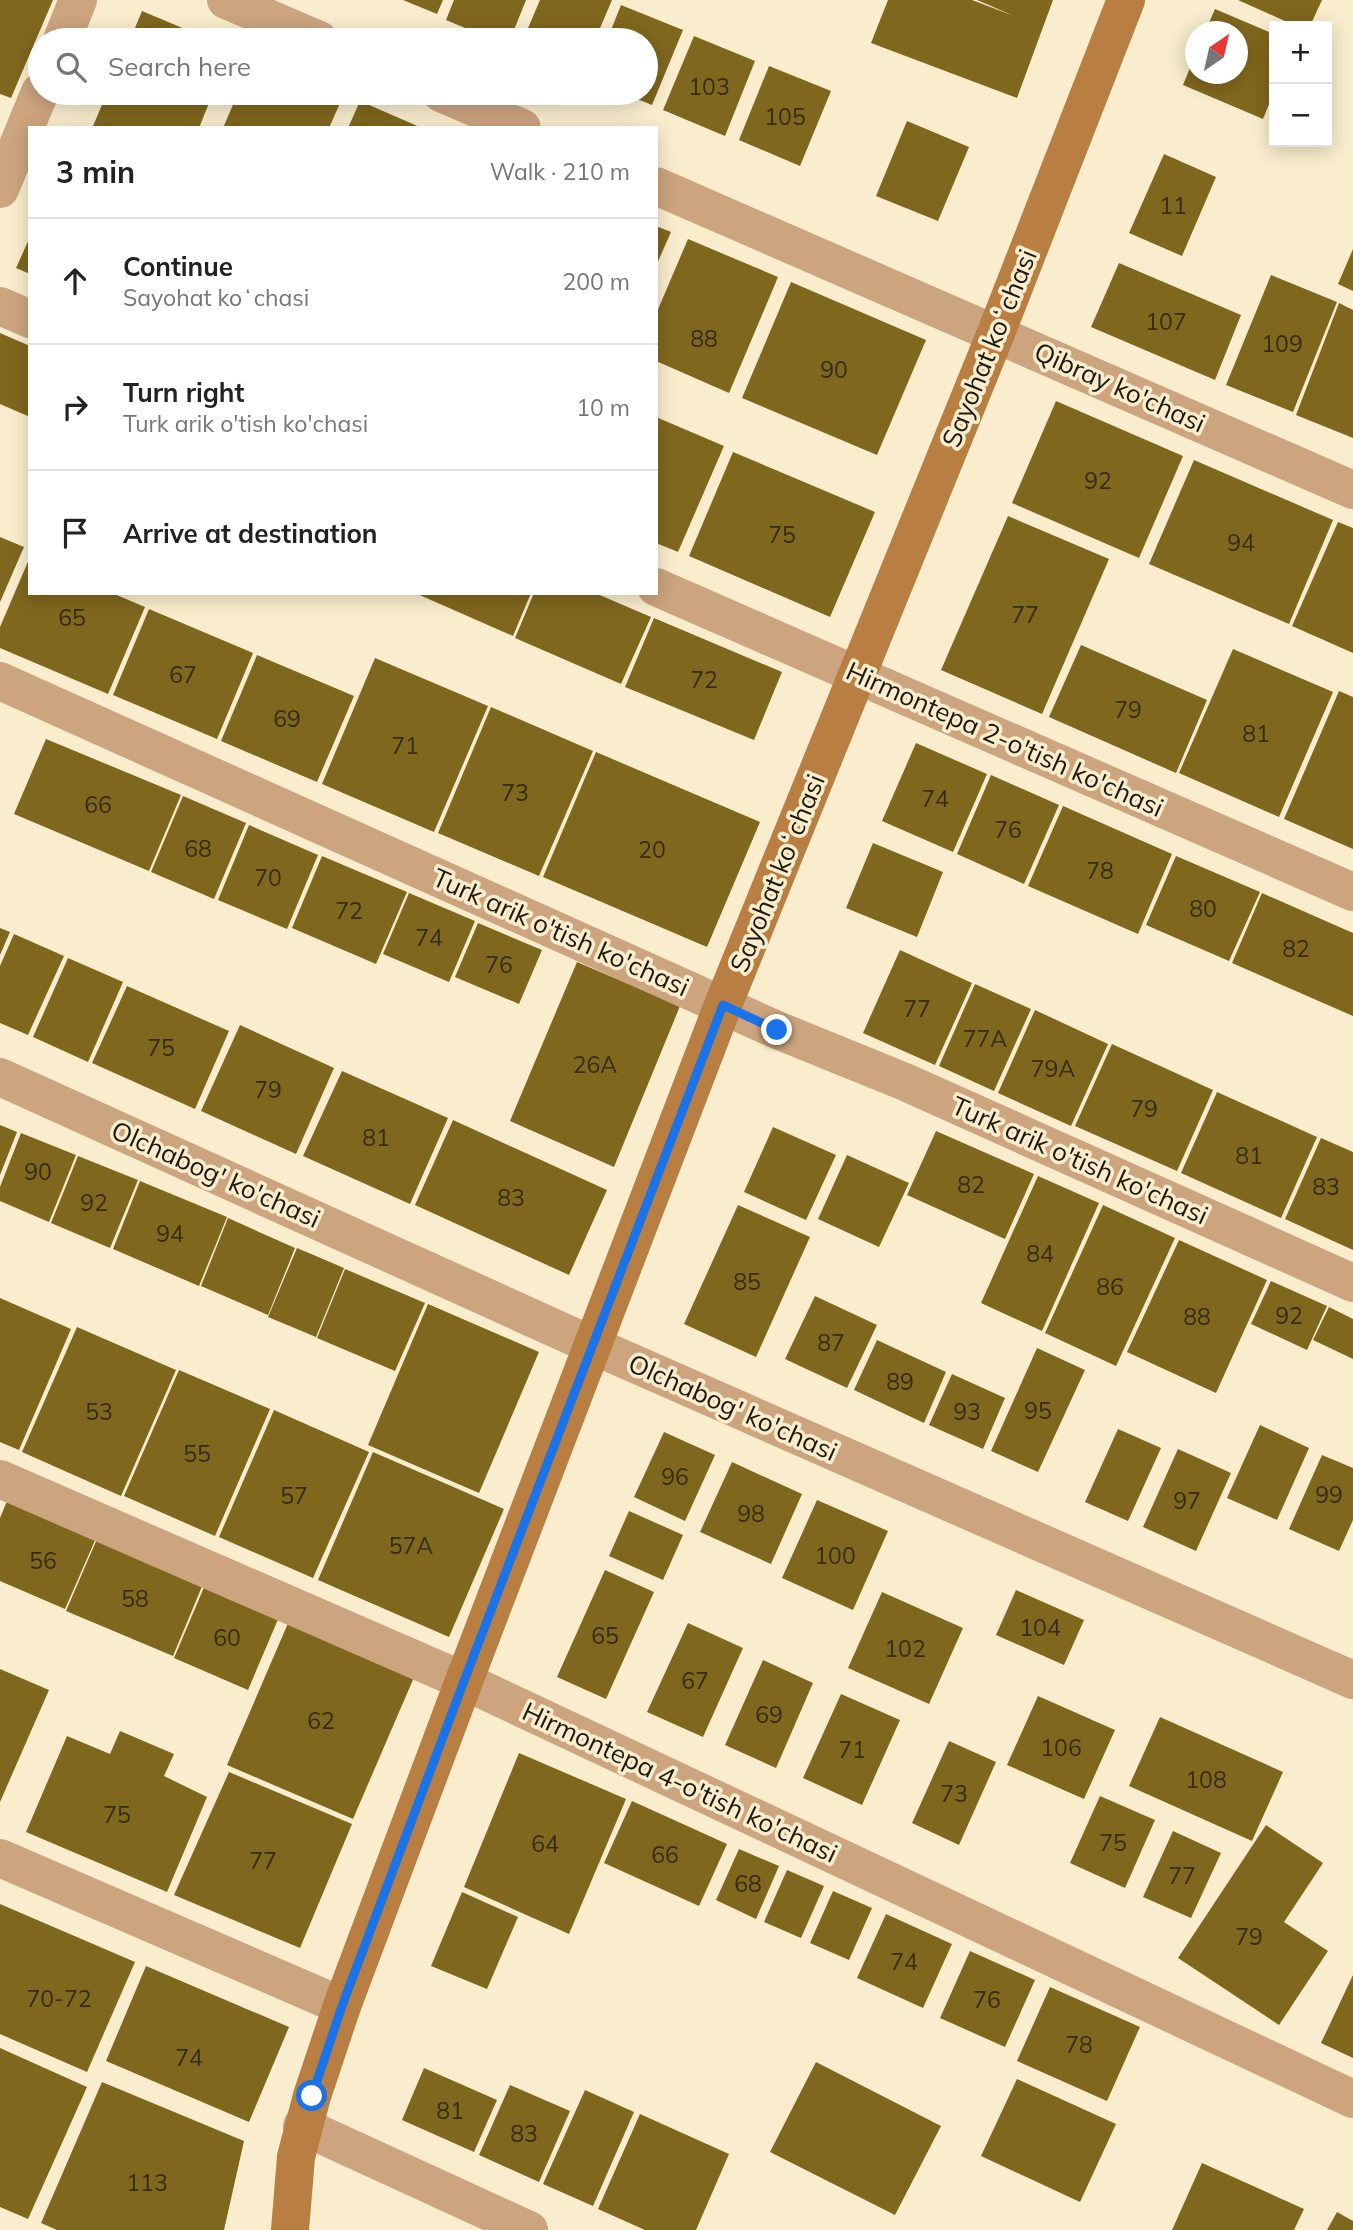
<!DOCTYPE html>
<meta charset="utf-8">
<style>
body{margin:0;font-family:Mulish,sans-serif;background:#f6f6f6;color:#222}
.controls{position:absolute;right:21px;top:21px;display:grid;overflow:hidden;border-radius:0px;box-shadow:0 4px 18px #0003}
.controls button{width:63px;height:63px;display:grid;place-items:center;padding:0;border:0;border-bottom:2px solid #e0e0e0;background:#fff;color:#222;font:35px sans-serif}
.compass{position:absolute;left:1185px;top:21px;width:63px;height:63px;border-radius:50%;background:#fff;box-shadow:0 4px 18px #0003;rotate:34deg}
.stop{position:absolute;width:21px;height:21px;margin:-16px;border:5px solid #1a73e8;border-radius:50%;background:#fff}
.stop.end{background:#1a73e8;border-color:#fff;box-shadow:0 2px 7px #0008}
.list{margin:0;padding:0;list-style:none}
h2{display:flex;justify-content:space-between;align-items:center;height:91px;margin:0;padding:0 28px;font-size:30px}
h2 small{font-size:23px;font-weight:400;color:#767676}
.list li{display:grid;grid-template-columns:46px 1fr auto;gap:21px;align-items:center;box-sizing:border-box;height:126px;padding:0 28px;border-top:2px solid #e0e0e0}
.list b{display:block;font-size:26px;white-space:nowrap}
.list p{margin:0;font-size:23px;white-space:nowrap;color:#767676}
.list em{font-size:23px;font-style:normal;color:#767676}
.icon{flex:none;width:38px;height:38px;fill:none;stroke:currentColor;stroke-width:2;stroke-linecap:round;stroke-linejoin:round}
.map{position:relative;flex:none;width:1353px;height:2230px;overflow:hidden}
.search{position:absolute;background:#fff;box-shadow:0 4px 18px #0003;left:28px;top:28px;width:630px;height:77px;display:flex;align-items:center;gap:18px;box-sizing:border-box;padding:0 24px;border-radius:38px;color:#767676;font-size:26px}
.panel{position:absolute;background:#fff;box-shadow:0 4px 18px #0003;left:28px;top:126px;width:630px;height:469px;border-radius:0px}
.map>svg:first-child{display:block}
.building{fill:#80671e}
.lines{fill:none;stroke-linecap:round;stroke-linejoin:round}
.street{stroke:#cca47e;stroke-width:38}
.secondary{stroke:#b97e42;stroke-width:38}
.route{stroke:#1a73e8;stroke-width:9}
.labels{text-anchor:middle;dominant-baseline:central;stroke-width:7;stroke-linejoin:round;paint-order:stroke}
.number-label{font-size:23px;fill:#362c11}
.street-label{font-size:26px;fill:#1d190d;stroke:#f9edcd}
</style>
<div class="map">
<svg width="1353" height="2230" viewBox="0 0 1353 2230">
<rect width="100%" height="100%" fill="#f9edcd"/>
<g class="building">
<path d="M0 0H53L11 98 0 94Z"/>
<path d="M403 0H443L437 14Z"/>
<path d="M454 0H526L510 40H494L446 20Z"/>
<path d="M540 0H612L595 40H523Z"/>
<path d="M888 0H972L1014 16 977 0H1053L1017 98 871 43Z"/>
<path d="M1238 0H1322L1310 26H1296Z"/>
<path d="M621 5 683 30 652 105 623 93H646V40H607Z"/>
<path d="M1215 9 1274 34V92L1263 119 1183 85 1195 56 1196 74H1238V32H1205Z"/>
<path d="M142 11 211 40H130Z"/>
<path d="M694 36 755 61 725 136 663 110Z"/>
<path d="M769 66 831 91 800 166 739 140Z"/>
<path d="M107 93H213L199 128H97L93 126Z"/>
<path d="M238 93H342L344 94 329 128H223Z"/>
<path d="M360 101 422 128H348Z"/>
<path d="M907 121 969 147 938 221 876 196Z"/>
<path d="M1164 154 1216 177 1182 256 1129 233Z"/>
<path d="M656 226 671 232 656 266Z"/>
<path d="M30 237V274L16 268Z"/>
<path d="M688 239 778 277 729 393 656 361V314Z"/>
<path d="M1353 249V291L1338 284Z"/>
<path d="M1119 263 1241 315 1215 380 1091 327Z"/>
<path d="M1271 275 1337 302 1293 412 1226 385Z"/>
<path d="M791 282 926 340 877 455 742 398Z"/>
<path d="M1339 303 1353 310V438L1296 415Z"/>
<path d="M0 333 30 346V417L0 404Z"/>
<path d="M1056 401 1183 456 1139 558 1012 503Z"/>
<path d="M656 417 724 446 678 552 656 543Z"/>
<path d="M733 452 875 512 830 617 689 556Z"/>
<path d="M1194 460 1333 520 1289 624 1149 564Z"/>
<path d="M1008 516 1109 559 1042 714 941 670Z"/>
<path d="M1338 522 1353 528V653L1292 626Z"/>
<path d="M0 537 24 547 0 602Z"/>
<path d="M30 557V593H112L145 607 108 694 0 648V627Z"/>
<path d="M415 593H531L513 636Z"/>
<path d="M534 593H595L651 617 621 684 515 638Z"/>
<path d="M149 609 253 653 217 739 113 695Z"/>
<path d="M654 618 782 672 754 740 625 687Z"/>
<path d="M1081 645 1207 700 1176 773 1049 717Z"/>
<path d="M1233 649 1333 692 1279 817 1179 773Z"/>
<path d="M257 655 354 696 317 782 221 741Z"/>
<path d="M375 658 488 706 434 832 322 784Z"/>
<path d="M1339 691 1353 697V849L1284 819Z"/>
<path d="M491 707 593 751 539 876 438 833Z"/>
<path d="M46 739 181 795 149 871 14 814Z"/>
<path d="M916 743 987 774 953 852 882 821Z"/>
<path d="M596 752 760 822 707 947 543 877Z"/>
<path d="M991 775 1059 805 1024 884 957 854Z"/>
<path d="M183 796 246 823 214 899 151 872Z"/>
<path d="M1063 806 1172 854 1138 934 1028 886Z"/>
<path d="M249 825 318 855 287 929 218 900Z"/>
<path d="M873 843 943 872 917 937 846 908Z"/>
<path d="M322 856 407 892 376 964 292 928Z"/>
<path d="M1176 856 1260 892 1229 961 1146 925Z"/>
<path d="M409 893 475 921 449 982 383 954Z"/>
<path d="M1262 893 1353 933V1016L1232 963Z"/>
<path d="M478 923 542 950 519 1004 455 977Z"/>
<path d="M0 928 10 932 0 955Z"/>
<path d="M14 934 64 956 28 1035 0 1023V966Z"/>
<path d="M900 950 972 983 935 1065 863 1033Z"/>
<path d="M68 958 123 982 88 1062 33 1037Z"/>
<path d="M577 962 680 1006 614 1167 510 1121Z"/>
<path d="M975 984 1031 1009 994 1091 939 1066Z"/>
<path d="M127 986 229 1031 195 1109 92 1063Z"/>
<path d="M1035 1010 1108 1044 1071 1126 998 1093Z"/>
<path d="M240 1025 334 1068 296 1154 201 1111Z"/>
<path d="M1112 1044 1213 1090 1177 1171 1075 1126Z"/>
<path d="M342 1071 448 1118 410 1204 303 1156Z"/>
<path d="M1217 1092 1317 1137 1281 1218 1181 1173Z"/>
<path d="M453 1120 607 1190 569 1275 415 1205Z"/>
<path d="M0 1125 17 1132 0 1175Z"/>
<path d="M773 1127 836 1155 806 1220 744 1192Z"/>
<path d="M936 1131 1034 1174 1005 1239 907 1195Z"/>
<path d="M21 1133 76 1155 49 1222 0 1201V1187Z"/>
<path d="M1321 1138 1353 1152V1250L1285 1219Z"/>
<path d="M847 1155 909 1183 879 1247 818 1219Z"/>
<path d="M78 1156 138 1180 110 1248 51 1223Z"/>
<path d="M1038 1176 1099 1203 1042 1331 981 1303Z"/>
<path d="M140 1181 227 1217 199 1286 113 1249Z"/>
<path d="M738 1205 810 1237 756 1357 684 1324Z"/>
<path d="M1103 1205 1175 1238 1116 1366 1045 1333Z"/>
<path d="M228 1218 295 1248 268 1315 201 1286Z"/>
<path d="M1179 1240 1267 1280 1216 1393 1127 1352Z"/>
<path d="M297 1248 344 1268 316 1337 268 1317Z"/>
<path d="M345 1269 425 1303 395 1371 317 1338Z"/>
<path d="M1271 1281 1327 1306 1307 1350 1251 1324Z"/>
<path d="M815 1296 877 1325 847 1388 785 1359Z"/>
<path d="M0 1298 71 1329 19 1450 0 1442Z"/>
<path d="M428 1304 539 1352 479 1493 368 1445Z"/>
<path d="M1329 1307 1353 1319V1359L1313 1340Z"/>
<path d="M77 1327 176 1370 121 1496 22 1452Z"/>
<path d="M877 1340 946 1372 924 1423 854 1390Z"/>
<path d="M1037 1348 1085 1370 1038 1472 991 1451Z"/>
<path d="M179 1370 270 1409 215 1536 124 1496Z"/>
<path d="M952 1374 1005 1398 983 1449 929 1425Z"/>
<path d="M274 1410 369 1452 313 1578 219 1537Z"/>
<path d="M1260 1425 1309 1448 1277 1520 1227 1498Z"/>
<path d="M1118 1429 1161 1448 1128 1521 1085 1502Z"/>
<path d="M664 1432 715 1455 685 1521 634 1497Z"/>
<path d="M1178 1449 1231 1473 1196 1551 1143 1527Z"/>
<path d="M373 1452 504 1509 449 1637 318 1580Z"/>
<path d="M1322 1455 1353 1468V1520L1339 1551 1289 1529Z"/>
<path d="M732 1462 802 1494 771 1564 700 1532Z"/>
<path d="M817 1500 888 1531 853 1610 782 1578Z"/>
<path d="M7 1501 96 1538 65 1609 0 1581V1518Z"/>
<path d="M629 1511 683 1535 663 1580 609 1556Z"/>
<path d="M97 1539 203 1584 173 1656 66 1611Z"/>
<path d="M605 1570 654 1592 606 1699 557 1677Z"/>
<path d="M205 1585 279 1617 248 1690 174 1658Z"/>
<path d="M1016 1590 1084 1620 1064 1665 996 1635Z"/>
<path d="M882 1592 963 1628 929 1704 848 1668Z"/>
<path d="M289 1621 415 1675 353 1819 227 1765Z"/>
<path d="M688 1623 743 1648 703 1737 647 1712Z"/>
<path d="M763 1660 813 1683 776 1768 725 1745Z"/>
<path d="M0 1669 49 1690 0 1802Z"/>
<path d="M841 1694 900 1720 862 1805 803 1778Z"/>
<path d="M1038 1696 1115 1730 1084 1799 1007 1765Z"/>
<path d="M1160 1717 1283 1772 1252 1841 1129 1786Z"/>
<path d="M120 1731 174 1754 164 1776 207 1797 167 1892 26 1832 67 1736 110 1754Z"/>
<path d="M949 1741 996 1762 959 1845 912 1823Z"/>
<path d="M519 1753 626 1799 569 1934 464 1887Z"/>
<path d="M229 1772 352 1824 300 1948 174 1895Z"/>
<path d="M1100 1796 1155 1820 1125 1888 1070 1863Z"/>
<path d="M632 1801 727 1844 699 1906 604 1863Z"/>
<path d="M1266 1825 1323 1863 1284 1922 1328 1951 1279 2025 1178 1958Z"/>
<path d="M1173 1831 1221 1853 1191 1918 1143 1897Z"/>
<path d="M739 1849 779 1866 756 1919 716 1900Z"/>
<path d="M787 1870 824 1886 801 1938 764 1922Z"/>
<path d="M833 1891 872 1908 849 1960 810 1943Z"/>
<path d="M462 1892 518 1917 487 1989 431 1966Z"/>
<path d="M0 1904 135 1962 87 2072 0 2034Z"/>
<path d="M886 1914 952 1944 923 2008 857 1978Z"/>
<path d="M970 1951 1035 1980 1005 2047 940 2018Z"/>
<path d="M146 1966 289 2027 249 2122 106 2061Z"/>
<path d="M1353 1975V2058L1321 2043Z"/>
<path d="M1050 1987 1140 2027 1107 2101 1017 2061Z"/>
<path d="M0 2048 87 2087 28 2219 0 2207Z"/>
<path d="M816 2062 941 2126 895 2215 770 2152Z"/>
<path d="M424 2068 497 2100 474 2152 402 2120Z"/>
<path d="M1017 2079 1116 2124 1080 2202 981 2156Z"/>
<path d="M102 2082 244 2141 224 2230H57L41 2223Z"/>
<path d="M510 2085 570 2111 539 2182 479 2155Z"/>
<path d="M585 2090 634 2112 593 2206 543 2184Z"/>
<path d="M640 2114 729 2154 696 2230H645L598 2209Z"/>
<path d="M1202 2163 1304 2209 1294 2230H1172Z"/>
<path d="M1337 2212 1353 2221V2230H1327Z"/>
</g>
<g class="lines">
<g class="street">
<path d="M226 0 319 40"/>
<path d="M62 40 78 0"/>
<path d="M441 93 522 128"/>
<path d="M656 186 1353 490"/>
<path d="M0 189 40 92"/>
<path d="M0 306 30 319"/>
<path d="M656 587 1353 892"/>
<path d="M0 681 777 1030 905 1082 1353 1283"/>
<path d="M0 1077 594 1346 1353 1680"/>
<path d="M0 1479 464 1681 1353 2099"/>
<path d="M0 1858 342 2006"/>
<path d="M302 2126 529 2230"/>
</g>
<path class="secondary" d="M290 2230 296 2157 312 2096 342 2006 464 1681 723 1005 996 333 1126 0"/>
</g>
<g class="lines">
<path class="route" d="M312 2096 342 2006 464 1681 723 1005 777 1030"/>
</g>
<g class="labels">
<g class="number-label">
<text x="709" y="86">103</text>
<text x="785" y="116">105</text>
<text x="1173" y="205">11</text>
<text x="1166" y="321">107</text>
<text x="704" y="338">88</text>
<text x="1282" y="343">109</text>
<text x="834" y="369">90</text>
<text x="1098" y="480">92</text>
<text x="782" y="534">75</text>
<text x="1241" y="542">94</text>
<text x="1025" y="614">77</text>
<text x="72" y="617">65</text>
<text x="183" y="674">67</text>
<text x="704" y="679">72</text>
<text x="1128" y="709">79</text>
<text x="287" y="718">69</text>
<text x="1256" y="733">81</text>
<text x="405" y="745">71</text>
<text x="515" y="792">73</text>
<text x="935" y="798">74</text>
<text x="98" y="804">66</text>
<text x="1008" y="829">76</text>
<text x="198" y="848">68</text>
<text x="652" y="849">20</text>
<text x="1100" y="870">78</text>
<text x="268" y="877">70</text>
<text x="1203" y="908">80</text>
<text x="349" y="910">72</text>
<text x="429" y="937">74</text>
<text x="1296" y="948">82</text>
<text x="499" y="964">76</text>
<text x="917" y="1008">77</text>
<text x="985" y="1038">77A</text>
<text x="161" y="1047">75</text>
<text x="595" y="1064">26A</text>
<text x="1053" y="1068">79A</text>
<text x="268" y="1089">79</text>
<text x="1144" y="1108">79</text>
<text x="376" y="1137">81</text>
<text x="1249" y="1155">81</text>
<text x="38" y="1171">90</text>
<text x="971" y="1184">82</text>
<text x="1326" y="1186">83</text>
<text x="511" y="1197">83</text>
<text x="94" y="1202">92</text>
<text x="170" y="1233">94</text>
<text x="1040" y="1253">84</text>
<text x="747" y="1281">85</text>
<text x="1110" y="1286">86</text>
<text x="1289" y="1315">92</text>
<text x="1197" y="1316">88</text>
<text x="831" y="1342">87</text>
<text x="900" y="1381">89</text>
<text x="1038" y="1410">95</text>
<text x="99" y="1411">53</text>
<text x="967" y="1411">93</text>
<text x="197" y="1453">55</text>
<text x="675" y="1476">96</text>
<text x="1329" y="1494">99</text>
<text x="294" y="1495">57</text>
<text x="1187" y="1500">97</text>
<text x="751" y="1513">98</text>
<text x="411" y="1545">57A</text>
<text x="835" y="1555">100</text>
<text x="43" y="1560">56</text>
<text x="135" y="1598">58</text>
<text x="1040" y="1627">104</text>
<text x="605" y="1635">65</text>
<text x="227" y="1637">60</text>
<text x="905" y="1648">102</text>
<text x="695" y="1680">67</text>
<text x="769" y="1714">69</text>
<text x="321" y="1720">62</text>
<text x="1061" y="1747">106</text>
<text x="852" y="1749">71</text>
<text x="1206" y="1779">108</text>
<text x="954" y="1793">73</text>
<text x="117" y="1814">75</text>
<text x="1113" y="1842">75</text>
<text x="545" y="1843">64</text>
<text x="665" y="1854">66</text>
<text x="263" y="1860">77</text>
<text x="1182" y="1875">77</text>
<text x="748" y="1883">68</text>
<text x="1249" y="1936">79</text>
<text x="904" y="1961">74</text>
<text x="59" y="1998">70-72</text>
<text x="987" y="1999">76</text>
<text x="1079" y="2044">78</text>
<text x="189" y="2057">74</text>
<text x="450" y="2110">81</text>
<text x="524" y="2133">83</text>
<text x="147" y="2182">113</text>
</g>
<g class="street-label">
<text transform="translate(989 348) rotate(-68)">Sayohat koʻchasi</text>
<text transform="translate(1120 387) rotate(24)">Qibray ko'chasi</text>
<text transform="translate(1005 739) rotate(24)">Hirmontepa 2-o'tish ko'chasi</text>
<text transform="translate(777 873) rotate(-68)">Sayohat koʻchasi</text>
<text transform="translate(561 932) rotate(24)">Turk arik o'tish ko'chasi</text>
<text transform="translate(1080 1160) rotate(24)">Turk arik o'tish ko'chasi</text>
<text transform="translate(216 1174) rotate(24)">Olchabog' ko'chasi</text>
<text transform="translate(733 1407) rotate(24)">Olchabog' ko'chasi</text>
<text transform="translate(680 1782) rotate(25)">Hirmontepa 4-o'tish ko'chasi</text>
</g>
</g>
</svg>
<div class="controls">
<button>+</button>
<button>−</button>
</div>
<svg class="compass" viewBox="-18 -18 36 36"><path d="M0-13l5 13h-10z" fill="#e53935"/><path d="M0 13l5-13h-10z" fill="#767676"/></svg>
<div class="stop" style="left:312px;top:2096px"></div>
<div class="stop end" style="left:777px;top:1030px"></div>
<div class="search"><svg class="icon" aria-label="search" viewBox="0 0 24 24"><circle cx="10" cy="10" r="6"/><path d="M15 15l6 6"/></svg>Search here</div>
<section class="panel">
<h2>3 min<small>Walk · 210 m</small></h2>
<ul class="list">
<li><svg class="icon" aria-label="ahead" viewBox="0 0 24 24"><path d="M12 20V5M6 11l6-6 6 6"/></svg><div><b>Continue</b><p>Sayohat koʻchasi</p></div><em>200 m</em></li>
<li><svg class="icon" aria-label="right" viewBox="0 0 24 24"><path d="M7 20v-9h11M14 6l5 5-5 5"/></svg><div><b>Turn right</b><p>Turk arik o'tish ko'chasi</p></div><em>10 m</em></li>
<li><svg class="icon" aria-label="arrive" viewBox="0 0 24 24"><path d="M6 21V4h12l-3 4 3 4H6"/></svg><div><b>Arrive at destination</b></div></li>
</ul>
</section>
</div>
